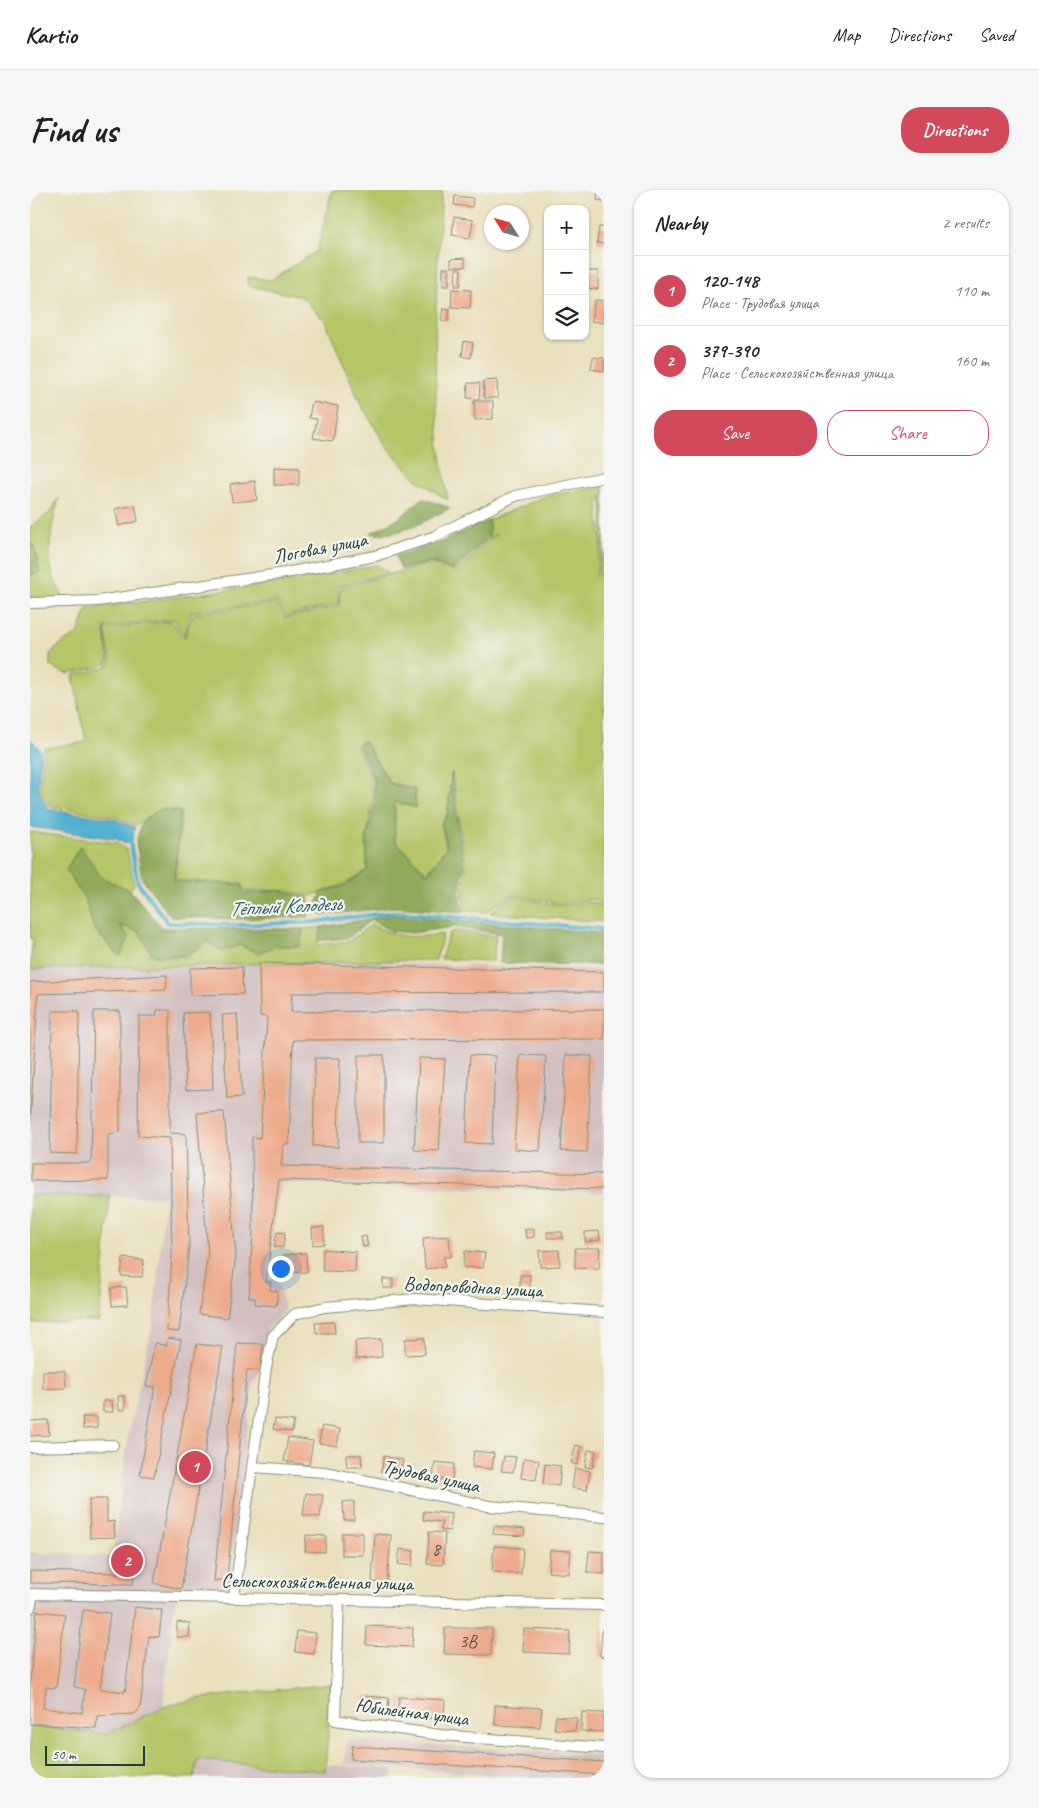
<!DOCTYPE html>
<meta charset="utf-8">
<style>
body{margin:0;font-family:Caveat,sans-serif;background:#f6f6f6;color:#202124}
.controls{position:absolute;right:15px;top:15px;display:grid;overflow:hidden;border-radius:10px;box-shadow:0 1px 4px #0004}
.controls button{width:45px;height:45px;display:grid;place-items:center;padding:0;border:0;border-bottom:1px solid #e0e0e0;background:#fff;color:#202124;font:25px sans-serif}
.compass{position:absolute;left:454px;top:15px;width:45px;height:45px;border-radius:50%;background:#fff;box-shadow:0 1px 4px #0004;rotate:307deg}
.scale{position:absolute;left:15px;bottom:12px;width:100px;box-sizing:border-box;padding-left:5px;border:2px solid #1f3d34;border-top:0;font-size:14px;line-height:18px;white-space:nowrap;color:#1f3d34;-webkit-text-stroke:4px #f6f6f2;paint-order:stroke}
.you{position:absolute;left:250px;top:1078px;width:18px;height:18px;margin:-12px;border:4px solid #fff;border-radius:50%;background:#1a73e8;box-shadow:0 0 0 8px #1a73e833}
.badge{display:grid;place-items:center;width:32px;height:32px;border-radius:50%;background:#d1495b;color:#fff;font-size:16px;font-weight:700}
.pin{position:absolute;translate:-50% -50%;border:2px solid #fff;box-shadow:0 1px 5px #0006}
.list{margin:0;padding:0;list-style:none}
h2{display:flex;justify-content:space-between;align-items:center;height:65px;margin:0;padding:0 20px;font-size:21px}
h2 small{font-size:16px;font-weight:400;color:#757577}
.list li{display:grid;grid-template-columns:32px 1fr auto;gap:15px;align-items:center;box-sizing:border-box;height:70px;padding:0 20px;border-top:1px solid #e0e0e0}
.list b{display:block;font-size:19px;white-space:nowrap}
.list p{margin:0;font-size:16px;white-space:nowrap;color:#757577}
.list em{font-size:16px;font-style:normal;color:#757577}
.actions{display:flex;gap:10px;padding:15px 20px}
.actions a{flex:1;padding:11px 0;border:1px solid #d1495b;border-radius:20px;text-align:center;font-size:18px;color:#d1495b}
.actions .main{background:#d1495b;color:#fff}
.icon{flex:none;width:28px;height:28px;fill:none;stroke:currentColor;stroke-width:2;stroke-linecap:round;stroke-linejoin:round}
.map{position:relative;flex:none;width:574px;height:1588px;overflow:hidden;border-radius:20px}
header{display:flex;align-items:center;gap:30px;box-sizing:border-box;height:70px;padding:0 25px;background:#fff;border-bottom:1px solid #e0e0e0}
header strong{font-size:24px}
nav{display:flex;gap:28px;margin-inline-start:auto;font-size:18px}
.intro{display:flex;align-items:center;justify-content:space-between;box-sizing:border-box;height:120px;padding:0 30px}
h1{margin:0;font-size:35px}
.button{padding:12px 22px;border-radius:20px;background:#d1495b;color:#fff;font-size:18px;font-weight:700}
main{display:flex;gap:30px;padding:0 30px}
aside{flex:1;background:#fff;border-radius:20px;box-shadow:0 1px 4px #0004}
.map>svg:first-child{display:block}
.industrial{fill:#d2bfc0}
.green{fill:#b5c568;stroke:#6a814e}
.forest{fill:#90aa5c;stroke:#587448}
.water{fill:#51b0d0;stroke:#387682}
.lines{fill:none;stroke-linecap:round;stroke-linejoin:round}
.stream{stroke:#51b0d0;stroke-width:4}
.building{fill:#eeab8c}
.street-casing{stroke:#848e78;stroke-width:12}
.street{stroke:#fff;stroke-width:10}
.labels{text-anchor:middle;dominant-baseline:central;stroke-width:4.5;stroke-linejoin:round;paint-order:stroke}
.number-label{font-size:18px;fill:#53584a}
.street-label{font-size:20px;fill:#1f3d34;stroke:#f6f6f2}
.water-label{font-size:21px;font-style:italic;fill:#2e6063;stroke:#f6f6f2}
</style>
<header>
<strong>Kartio</strong>
<nav><a>Map</a><a>Directions</a><a>Saved</a></nav>
</header>
<div class="intro"><h1>Find us</h1><a class="button">Directions</a></div>
<main>
<div class="map">
<svg width="574" height="1588" viewBox="0 0 574 1588">
<rect width="100%" height="100%" fill="#f6f6f2"/>
<filter id="ink" filterUnits="userSpaceOnUse"><feTurbulence type="fractalNoise" baseFrequency=".02" numOctaves="2"/><feDisplacementMap in="SourceGraphic" scale="10" xChannelSelector="R" yChannelSelector="G"/><feConvolveMatrix kernelMatrix="1 2 1 2 8 2 1 2 1" color-interpolation-filters="sRGB"/></filter>
<filter id="wash" filterUnits="userSpaceOnUse"><feTurbulence type="fractalNoise" baseFrequency=".0096" numOctaves="4" result="noise"/><feDisplacementMap in="SourceGraphic" scale="20" xChannelSelector="R" yChannelSelector="G"/><feGaussianBlur stdDeviation="1.12" result="paint"/><feColorMatrix in="noise" values="0 0 0 0 0 0 0 0 0 0 0 0 0 0 0 0 0 1.4 0 .05"/><feComposite in="paint" operator="in"/></filter>
<g filter="url(#wash)">
<rect width="100%" height="100%" fill="#e9dfbb"/>
<g class="industrial">
<path d="M222 769 574 780V1002L250 993 238 1089 248 1090 255 1120 237 1140 231 1181 223 1191 199 1398 152 1399 144 1417 133 1517 77 1544 0 1536V1362L83 1366 99 1241 123 1133 135 1007 0 1005V779Z"/>
<path d="M317 1550 574 1566V1588H508L314 1574Z"/>
<path d="M168 1570 295 1581 296 1575 363 1579 362 1588H164Z"/>
</g>
<g class="green">
<path d="M302 0H412C406 103 398 208 418 310L386 289 356 256 330 213 295 131 272 107 219 96 218 87 241 90 287 61Z"/>
<path d="M574 296V385L568 383 573 351 572 306 568 314 571 351 566 385 574 386V717L564 709 532 714 482 704 456 722 437 721 432 703 436 677 422 582 417 624 411 632 416 658 397 683 365 650V612L386 618 385 599 360 593 334 550 326 555 343 590V610L336 649 337 680 315 694 280 706 252 700 215 701 212 694 145 690 151 621 130 619 106 635 85 627 19 616 10 598 14 558 56 552 43 485 71 479 81 473 75 439 142 431 154 449 163 424 246 413 255 428 309 416 311 398 400 373 425 382 466 344 459 348V330L516 306Z"/>
<path d="M29 308C20 342 12 379 35 409H0V337L21 322Z"/>
<path d="M347 375 359 383 309 396 308 414 256 426 247 411 161 422 154 446 144 429 74 437 79 472 69 477 36 484 20 476V464L32 453 48 444 57 419 256 392Z"/>
<path d="M0 642 87 653 97 660 104 694 100 700 72 689 50 656 36 680 55 709 64 739 90 767 99 747 89 734 109 742 124 766H156L178 752 192 761 210 755 228 763 247 756H270L273 739 292 737 287 755 319 751 342 734C369 750 383 747 413 744L406 770 0 779 3 749 0 748Z"/>
<path d="M482 706 532 716 564 712 574 719V732L460 723Z"/>
<path d="M425 741 466 746 463 771 411 769 419 743Z"/>
<path d="M0 1005 80 1006 69 1131 0 1133Z"/>
<path d="M302 1494 295 1581 168 1570 164 1588H0V1536L77 1544 133 1517 170 1508Z"/>
</g>
<g class="forest">
<path d="M392 308 420 318C396 330 368 349 341 343L371 327Z"/>
<path d="M459 330V348L424 380 401 372 371 379 365 366 411 352Z"/>
<path d="M0 354 4 355 10 383 0 385Z"/>
<path d="M334 551 360 594 384 600 386 617 364 611V650L397 684 417 657 412 632 418 624 421 584 434 678 429 704 435 722 364 717 292 725 286 717 291 703 316 695 337 680V649L345 611 344 589 328 555Z"/>
<path d="M129 620 150 622 144 691 212 695 214 703 251 701 280 708 278 727 211 729 141 727 112 689 106 652 112 631Z"/>
<path d="M50 656 72 688 100 700 132 738 273 739 270 756H247L228 763 210 755 192 761 178 752 156 766H123L109 742 90 735 99 747 90 767 64 739 55 709 36 680Z"/>
<path d="M361 725 574 743V775L470 773 472 744 423 737 383 743 361 741 341 730 318 748 288 751 292 737Z"/>
</g>
<path class="water" d="M0 548 11 561 8 598 18 619 84 629 105 637 101 655 86 649 0 637Z"/>
<g class="lines">
<path class="stream" d="M100 652 108 693 138 733 209 735 285 732 363 722 574 739"/>
</g>
<g id="blocks">
<g class="building">
<path d="M568 0H574V11L567 10Z"/>
<path d="M425 6 443 8 442 17 424 15Z"/>
<path d="M424 27 443 30 440 48 422 45Z"/>
<path d="M569 37H574V54L567 53Z"/>
<path d="M435 68V77H421V69Z"/>
<rect x="413" y="78" width="6" height="18"/>
<path d="M426 79H431L430 96H425Z"/>
<path d="M555 81H568V99L555 98Z"/>
<path d="M422 99 441 100 440 118 421 117Z"/>
<path d="M565 110 574 111V133L561 131Z"/>
<path d="M413 118 420 119 418 131 411 130Z"/>
<path d="M434 151 443 153 441 168 432 166Z"/>
<path d="M563 167 574 168V181L561 179Z"/>
<path d="M467 190 468 208H454L453 191Z"/>
<path d="M438 193H450L449 209 437 208Z"/>
<path d="M444 211H463V229L445 230Z"/>
<path d="M282 212 308 216 303 251 283 248 287 229 279 228Z"/>
<path d="M244 277 269 278V295H244Z"/>
<path d="M225 291 227 310 202 312 200 294Z"/>
<path d="M105 315 108 331 89 336 85 319Z"/>
<path d="M229 773 574 782V802L262 803 261 822 574 819V849L263 850 259 954 253 955 251 976 574 984V999L249 990 236 1092H241L240 1100 248 1101 246 1116 225 1114V1108L219 1107 223 1040 222 947 230 948 237 827 230 826Z"/>
<path d="M212 777 213 804 160 805V778Z"/>
<path d="M137 785 136 800 8 804 0 936V792Z"/>
<path d="M127 820H140V943L156 944 159 1057 149 1142 137 1141 142 1068 140 948 108 946 109 826H126Z"/>
<path d="M22 821H49L47 964 20 963Z"/>
<path d="M64 821H90V942L78 944V990L1 991V973H61Z"/>
<path d="M180 822 183 899 156 900 153 823Z"/>
<path d="M207 824 212 907 197 908 192 825Z"/>
<rect x="328" y="865" width="26" height="88"/>
<path d="M440 865 465 866 462 954 436 953Z"/>
<path d="M490 865 516 866 510 961 484 959Z"/>
<path d="M536 865 562 866 557 962 531 961Z"/>
<path d="M285 868H310L308 957 283 956Z"/>
<path d="M389 868 415 869 409 961 384 960Z"/>
<path d="M194 922 206 1066 197 1128 169 1124 178 1064 167 923Z"/>
<path d="M294 1037V1054L283 1055 282 1038Z"/>
<path d="M495 1039H504V1047L496 1048Z"/>
<path d="M569 1041 570 1050 555 1052V1042Z"/>
<path d="M247 1042 255 1043 253 1058 244 1057Z"/>
<path d="M517 1042H532L533 1048H517Z"/>
<path d="M336 1046 338 1056 333 1057 331 1047Z"/>
<path d="M419 1046 421 1067H414L415 1077 395 1079 393 1048Z"/>
<path d="M545 1058H570L569 1079 545 1078Z"/>
<path d="M293 1059 326 1062 325 1082 292 1081Z"/>
<path d="M529 1060 530 1076 510 1077 509 1061Z"/>
<path d="M435 1061 455 1063 453 1078 433 1077Z"/>
<path d="M276 1063 277 1082 254 1083 253 1065Z"/>
<path d="M93 1068 114 1070 112 1087 91 1086Z"/>
<rect x="490" y="1085" width="10" height="15"/>
<rect x="353" y="1089" width="10" height="9"/>
<path d="M96 1097 98 1115 82 1116 81 1098Z"/>
<path d="M304 1132 305 1143H286L285 1133Z"/>
<path d="M138 1148 151 1150 124 1287 110 1285 125 1197 116 1196 125 1153 136 1156Z"/>
<path d="M394 1148 395 1164 375 1165V1149Z"/>
<path d="M351 1149 352 1167 326 1169 325 1151Z"/>
<path d="M207 1153 233 1154 230 1180H217L197 1389 184 1391Z"/>
<path d="M167 1154 193 1157 151 1399 124 1393Z"/>
<path d="M13 1181H35L36 1198 13 1199Z"/>
<path d="M88 1206H95V1220H89Z"/>
<path d="M73 1211H82L83 1222H73Z"/>
<path d="M52 1227H67V1238L53 1239Z"/>
<path d="M245 1229 264 1231 262 1242 243 1239Z"/>
<path d="M18 1230 19 1245 0 1246V1231Z"/>
<path d="M292 1236 310 1239 307 1256 289 1253Z"/>
<path d="M258 1247 283 1251 279 1275 254 1271Z"/>
<path d="M546 1255 552 1257 547 1275 541 1273Z"/>
<path d="M558 1260 566 1261 562 1278 555 1277Z"/>
<path d="M444 1261 464 1263 462 1279 442 1277Z"/>
<path d="M316 1265H331L332 1277H317Z"/>
<path d="M354 1266 373 1270 370 1285 351 1282Z"/>
<path d="M474 1266 486 1267 483 1282 471 1281Z"/>
<path d="M494 1268 509 1270 506 1290 491 1288Z"/>
<path d="M405 1272 424 1274 422 1290 403 1288Z"/>
<path d="M515 1274 531 1276 529 1296 513 1294Z"/>
<path d="M545 1278 560 1281 557 1300 542 1298Z"/>
<path d="M276 1303 293 1305 290 1327 273 1325Z"/>
<path d="M59 1309H77V1332L84 1331 85 1347 60 1348Z"/>
<path d="M324 1311V1330H314L313 1312Z"/>
<path d="M394 1321 422 1324 420 1341 411 1340 412 1332 393 1330Z"/>
<path d="M464 1336 495 1339 494 1346 463 1344Z"/>
<path d="M399 1342 415 1343 413 1375 397 1374Z"/>
<rect x="312" y="1343" width="21" height="22"/>
<path d="M345 1344 361 1345 357 1393 342 1392Z"/>
<path d="M276 1345 296 1346 295 1362 275 1361Z"/>
<path d="M464 1356 493 1358 491 1384 462 1382Z"/>
<path d="M370 1359 384 1361 382 1376 368 1374Z"/>
<path d="M520 1360 541 1361 539 1384 518 1382Z"/>
<path d="M90 1361 104 1362 103 1394 0 1393V1381L89 1383Z"/>
<path d="M559 1361 574 1362V1384L557 1382Z"/>
<path d="M105 1417 132 1420 129 1447 119 1446 110 1519 104 1524 67 1526 66 1538 0 1534V1491L7 1421 35 1424 26 1498 16 1497 13 1518 52 1523 55 1499 44 1497 53 1420 80 1423 70 1499 95 1502Z"/>
<path d="M147 1432 160 1433 159 1447H147Z"/>
<path d="M337 1436 383 1438 382 1457 336 1455Z"/>
<path d="M415 1438H462L461 1465 414 1464Z"/>
<path d="M494 1439 540 1441 539 1464 493 1462Z"/>
<path d="M572 1439H574V1467L570 1466Z"/>
<path d="M267 1441 286 1443 284 1464 265 1462Z"/>
<path d="M335 1506 359 1508 358 1519 334 1517Z"/>
<path d="M369 1507 415 1510 414 1529 368 1527Z"/>
<path d="M465 1515 512 1518 510 1537 465 1535Z"/>
<path d="M552 1522 574 1523V1542L551 1541Z"/>
<path d="M526 1526 547 1528 545 1541 524 1539Z"/>
<path d="M322 1556 574 1572V1585L321 1569Z"/>
</g>
</g>
</g>
<g filter="url(#ink)">
<use href="#blocks" fill-opacity="0" stroke="#848e78" stroke-width="1"/>
<g class="lines">
<g class="street-casing">
<g id="street">
<path d="M0 413 68 411 255 383 345 366 403 347 485 306 574 287"/>
<path d="M0 1257 83 1255"/>
<path d="M222 1277 294 1282 459 1316 574 1327"/>
<path d="M0 1404 574 1415"/>
<path d="M204 1407 236 1178 243 1146 265 1124 295 1117 386 1109 574 1122"/>
<path d="M309 1411 305 1530 410 1545 574 1558"/>
<path d="M0 1418 3 1404"/>
</g>
</g>
<use href="#street" class="street"/>
</g>
</g>
<g class="labels">
<g class="number-label">
<text x="406" y="1359">8</text>
<text x="438" y="1451">3В</text>
</g>
<g class="street-label">
<text transform="translate(290 358) rotate(-11)">Логовая улица</text>
<text transform="translate(443 1097) rotate(3)">Водопроводная улица</text>
<text transform="translate(401 1286) rotate(12)">Трудовая улица</text>
<text transform="translate(287 1392) rotate(1)">Сельскохозяйственная улица</text>
<text transform="translate(382 1522) rotate(7)">Юбилейная улица</text>
</g>
<g class="water-label">
<text transform="translate(255 716) rotate(-3)">Тёплый Колодезь</text>
</g>
</g>
</svg>
<div class="controls">
<button>+</button>
<button>−</button>
<button><svg class="icon" aria-label="layers" viewBox="0 0 24 24"><path d="M12 4l9 5-9 5-9-5zM3 14l9 5 9-5"/></svg></button>
</div>
<svg class="compass" viewBox="-18 -18 36 36"><path d="M0-13l5 13h-10z" fill="#e53935"/><path d="M0 13l5-13h-10z" fill="#757577"/></svg>
<div class="scale">50 m</div>
<div class="you"></div>
<div class="pin badge" style="left:165px;top:1277px">1</div>
<div class="pin badge" style="left:97px;top:1371px">2</div>
</div>
<aside>
<h2>Nearby<small>2 results</small></h2>
<ul class="list">
<li><span class="badge">1</span><div><b>120-148</b><p>Place · Трудовая улица</p></div><em>110 m</em></li>
<li><span class="badge">2</span><div><b>379-390</b><p>Place · Сельскохозяйственная улица</p></div><em>160 m</em></li>
</ul>
<div class="actions"><a class="main">Save</a><a>Share</a></div>
</aside>
</main>
